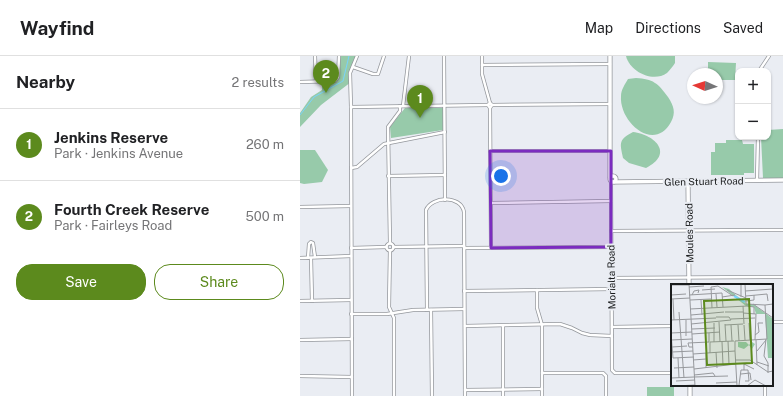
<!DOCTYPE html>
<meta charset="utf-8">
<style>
body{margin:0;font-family:"Public Sans",sans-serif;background:#f6f6f6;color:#202124}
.controls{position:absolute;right:12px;top:12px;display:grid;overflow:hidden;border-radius:8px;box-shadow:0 1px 3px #0004}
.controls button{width:36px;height:36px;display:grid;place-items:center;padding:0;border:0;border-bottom:1px solid #e0e0e0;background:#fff;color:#202124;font:20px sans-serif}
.compass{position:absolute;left:387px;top:12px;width:36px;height:36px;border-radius:50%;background:#fff;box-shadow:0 1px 3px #0004;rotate:273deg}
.you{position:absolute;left:201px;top:120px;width:14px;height:14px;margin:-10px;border:3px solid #fff;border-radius:50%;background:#1a73e8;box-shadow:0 0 0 6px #1a73e833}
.badge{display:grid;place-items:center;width:26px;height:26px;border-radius:50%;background:#5c8a1d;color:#fff;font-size:13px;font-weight:700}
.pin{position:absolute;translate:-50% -33px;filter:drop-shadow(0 1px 2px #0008)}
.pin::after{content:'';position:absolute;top:21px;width:14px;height:12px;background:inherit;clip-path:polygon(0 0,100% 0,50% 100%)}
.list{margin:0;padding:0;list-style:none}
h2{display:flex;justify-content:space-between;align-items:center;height:52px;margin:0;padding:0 16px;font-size:17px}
h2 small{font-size:13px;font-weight:400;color:#757577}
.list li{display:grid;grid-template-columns:26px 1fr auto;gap:12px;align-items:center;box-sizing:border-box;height:72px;padding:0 16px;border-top:1px solid #e0e0e0}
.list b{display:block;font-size:15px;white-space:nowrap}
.list p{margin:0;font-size:13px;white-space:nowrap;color:#757577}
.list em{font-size:13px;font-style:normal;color:#757577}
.actions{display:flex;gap:8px;padding:12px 16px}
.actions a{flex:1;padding:9px 0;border:1px solid #5c8a1d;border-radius:16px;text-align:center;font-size:14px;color:#5c8a1d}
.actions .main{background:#5c8a1d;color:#fff}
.map{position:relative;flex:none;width:483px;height:340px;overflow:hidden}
header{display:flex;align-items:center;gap:24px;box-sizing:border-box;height:56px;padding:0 20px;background:#fff;border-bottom:1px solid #e0e0e0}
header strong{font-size:19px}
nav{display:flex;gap:22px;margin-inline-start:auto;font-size:14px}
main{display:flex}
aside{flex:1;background:#fff}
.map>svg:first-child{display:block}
.green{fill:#97caaa}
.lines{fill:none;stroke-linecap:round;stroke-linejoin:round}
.stream{stroke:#79d3fb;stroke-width:1}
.street-casing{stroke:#94979c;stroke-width:4}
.secondary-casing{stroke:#94979c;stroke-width:5}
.street{stroke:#fff;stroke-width:2.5}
.secondary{stroke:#fff;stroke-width:3.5}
.marked{fill:#7b2cbf;fill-opacity:0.2;stroke:#7b2cbf;stroke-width:3;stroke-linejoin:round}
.labels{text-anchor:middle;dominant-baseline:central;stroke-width:4;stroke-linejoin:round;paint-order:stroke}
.street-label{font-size:10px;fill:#1a1c1d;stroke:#eaedf3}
.inset-river{fill:none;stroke:#79d3fb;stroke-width:2}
.inset-road{fill:none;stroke:#97999d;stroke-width:1}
.view{fill:#5c8a1d;fill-opacity:0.15;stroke:#5c8a1d;stroke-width:2}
.inset-edge{fill:none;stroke:#1a1c1d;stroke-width:2}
</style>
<header>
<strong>Wayfind</strong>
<nav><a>Map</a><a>Directions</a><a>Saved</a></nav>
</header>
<main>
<aside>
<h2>Nearby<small>2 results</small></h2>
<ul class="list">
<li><span class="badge">1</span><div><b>Jenkins Reserve</b><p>Park · Jenkins Avenue</p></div><em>260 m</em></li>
<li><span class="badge">2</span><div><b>Fourth Creek Reserve</b><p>Park · Fairleys Road</p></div><em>500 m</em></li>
</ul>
<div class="actions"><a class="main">Save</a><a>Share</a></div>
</aside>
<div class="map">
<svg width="483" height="340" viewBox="0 0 483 340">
<rect width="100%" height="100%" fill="#eaedf3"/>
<g class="green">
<path d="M40 0H57L50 17 51 26 21 49 0 71V57L11 41 22 34V26H34L39 23Z"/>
<path d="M326 0H375V7C373 10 370 14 367 17 353 27 330 16 326 0Z"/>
<path d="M408 6 436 7 435 24H417V18H408Z"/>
<path d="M336 22C353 23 358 27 368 41 374 50 376 57 371 66 354 97 319 66 321 40 321 34 325 28 328 23Z"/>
<path d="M105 52H143V74L91 82 90 71Z"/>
<path d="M483 73V122H463L461 81H468V74Z"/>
<path d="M333 76C356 79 374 98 346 112L329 107 323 102C320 87 318 84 333 76Z"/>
<path d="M426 84H442L443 88H454V117H444V119H411V96H415V87H426Z"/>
<path d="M0 94H15L28 114 22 126 4 128 0 127Z"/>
<rect x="347" y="331" width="27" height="9"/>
</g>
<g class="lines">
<path class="stream" d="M0 59 14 41 43 25 49 0"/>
<g class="street-casing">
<g id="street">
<path d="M15 0 16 25"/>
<path d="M144 0 145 144"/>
<path d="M182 0V18L190 47"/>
<path d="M182 9 310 8"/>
<path d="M53 11 73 18H78L84 0"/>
<path d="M459 15 469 0"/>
<path d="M0 26 35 25 38 21 39 0"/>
<path d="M192 49 310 48"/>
<path d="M103 50 109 0"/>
<path d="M51 51 188 49"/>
<path d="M190 52 188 49 190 47 192 49 190 52 191 192"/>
<path d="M190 95H310"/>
<path d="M51 112 57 111 84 88 145 76"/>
<path d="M88 120 145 119"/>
<path d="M457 124 458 81"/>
<path d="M311 126 312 314 315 317H372"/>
<path d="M191 147 311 145"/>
<path d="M0 151 50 150"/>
<path d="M311 175 483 174"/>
<path d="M90 187 88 71 100 55V50"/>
<circle cx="90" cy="191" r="3.5"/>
<path d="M93 191 164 190"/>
<path d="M51 192 86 191"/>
<path d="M164 192 311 191"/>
<path d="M90 194 89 251 94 262V340"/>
<path d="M0 202 51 200"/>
<path d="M8 202 9 188 11 186 13 187 15 201"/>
<path d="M11 202 12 245"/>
<path d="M311 222 483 221"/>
<path d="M237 234V252L242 269V340"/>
<path d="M164 235 312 233"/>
<path d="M0 245 51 244"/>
<path d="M127 254 126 154C132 140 161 139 164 156L165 340"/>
<path d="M131 254 132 340"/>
<path d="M51 258H87L113 254 164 253"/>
<path d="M472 266H483"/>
<path d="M165 270 260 268 272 272 282 277 290 279 312 280"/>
<path d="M203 270V340"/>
<path d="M312 271 372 270"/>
<path d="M0 284 52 283"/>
<path d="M242 317H303L306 320V340"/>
<path d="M0 320 52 321"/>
<path d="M465 329V340"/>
<path d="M165 334 242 333"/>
<path d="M52 340 51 51 50 17 57 0"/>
</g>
</g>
<g class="secondary-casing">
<g id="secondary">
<path d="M310 0V121"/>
<circle cx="313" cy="123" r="3"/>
<path d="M388 125 389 229"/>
<path d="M314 126 483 124"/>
<path d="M390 329V340"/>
</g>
</g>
<use href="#street" class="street"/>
<use href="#secondary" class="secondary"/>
</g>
<path class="marked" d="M190 95H311V191L191 192Z"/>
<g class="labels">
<g class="street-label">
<text transform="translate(404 125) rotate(-1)">Glen Stuart Road</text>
<text transform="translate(389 177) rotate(-91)">Moules Road</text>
<text transform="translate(311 221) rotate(-91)">Morialta Road</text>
</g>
</g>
<g transform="translate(371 228)">
<rect width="102" height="102" fill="#eaedf3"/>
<path d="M51 3 58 5 75 20H82L102 35V74H97L94 30H85L83 23 75 22ZM67 58H75L78 61 81 58 84 60 81 65 78 61 73 65 67 63Z" fill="#97caaa"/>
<path class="inset-river" d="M63 12 74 18"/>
<path class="inset-road" d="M18 0 24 102M74 0 75 20 94 21M101 0 102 12M0 1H18M18 3 33 2M31 6 44 5M56 6 75 14M74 7 102 5M51 9 52 23M45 10 46 23M0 11 15 10M18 11 51 9M21 11 23 7 28 6 27 9M75 12 96 10 97 17M51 13 64 11M70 13V0M0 15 19 14M2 15 3 36M19 16 40 15M30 16 31 31M75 17 83 16V11M82 20 102 34M72 22 73 40M41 24 40 3 47 2 62 12M19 25 76 22 83 23V30M8 28 13 94M54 28H72M72 29 85 30 84 56M20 31 53 28M60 35 84 34M0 36 45 34M15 36V52M48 38 49 58M78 39 79 56M20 40 60 36 58 33H45M54 40 55 57M54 41 72 40M60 41 61 57M67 41 68 57M73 41 74 56M21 45 44 44M0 49 2 74M0 49 21 48M21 50 49 48M84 51 88 48 87 39H92M95 55 93 72 97 79V89M0 56 21 55M85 56 86 81M57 57 58 80M64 57 96 55 94 21 102 20M43 58V39M51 58 52 81M1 63 16 62M22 63H18L17 59 38 58V49M64 67 66 102M86 67 95 56M1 68 22 67M45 68 46 84M35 69V84M39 69V58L63 57M22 70 64 67V57M2 74 23 73M7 74 8 94M22 76 35 75M65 76H79L97 88 102 87M86 78 98 82M3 84 23 83M23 85 65 80M73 86V80L83 85M70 90 79 89 80 96M23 91 42 89 44 92M23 93 57 92M0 94 23 93M5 97 24 96M45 99 66 98M68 101 70 86H77L78 97H74M5 102 24 101M76 102 84 96 95 102"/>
<path class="view" d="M78 15 81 79 36 81 33 17Z"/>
<rect width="102" height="102" class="inset-edge"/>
</g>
</svg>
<div class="controls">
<button>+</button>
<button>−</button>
</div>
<svg class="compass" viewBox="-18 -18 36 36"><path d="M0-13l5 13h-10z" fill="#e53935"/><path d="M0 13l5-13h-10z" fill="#757577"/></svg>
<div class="you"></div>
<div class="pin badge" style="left:120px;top:62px">1</div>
<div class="pin badge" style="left:26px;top:37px">2</div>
</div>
</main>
